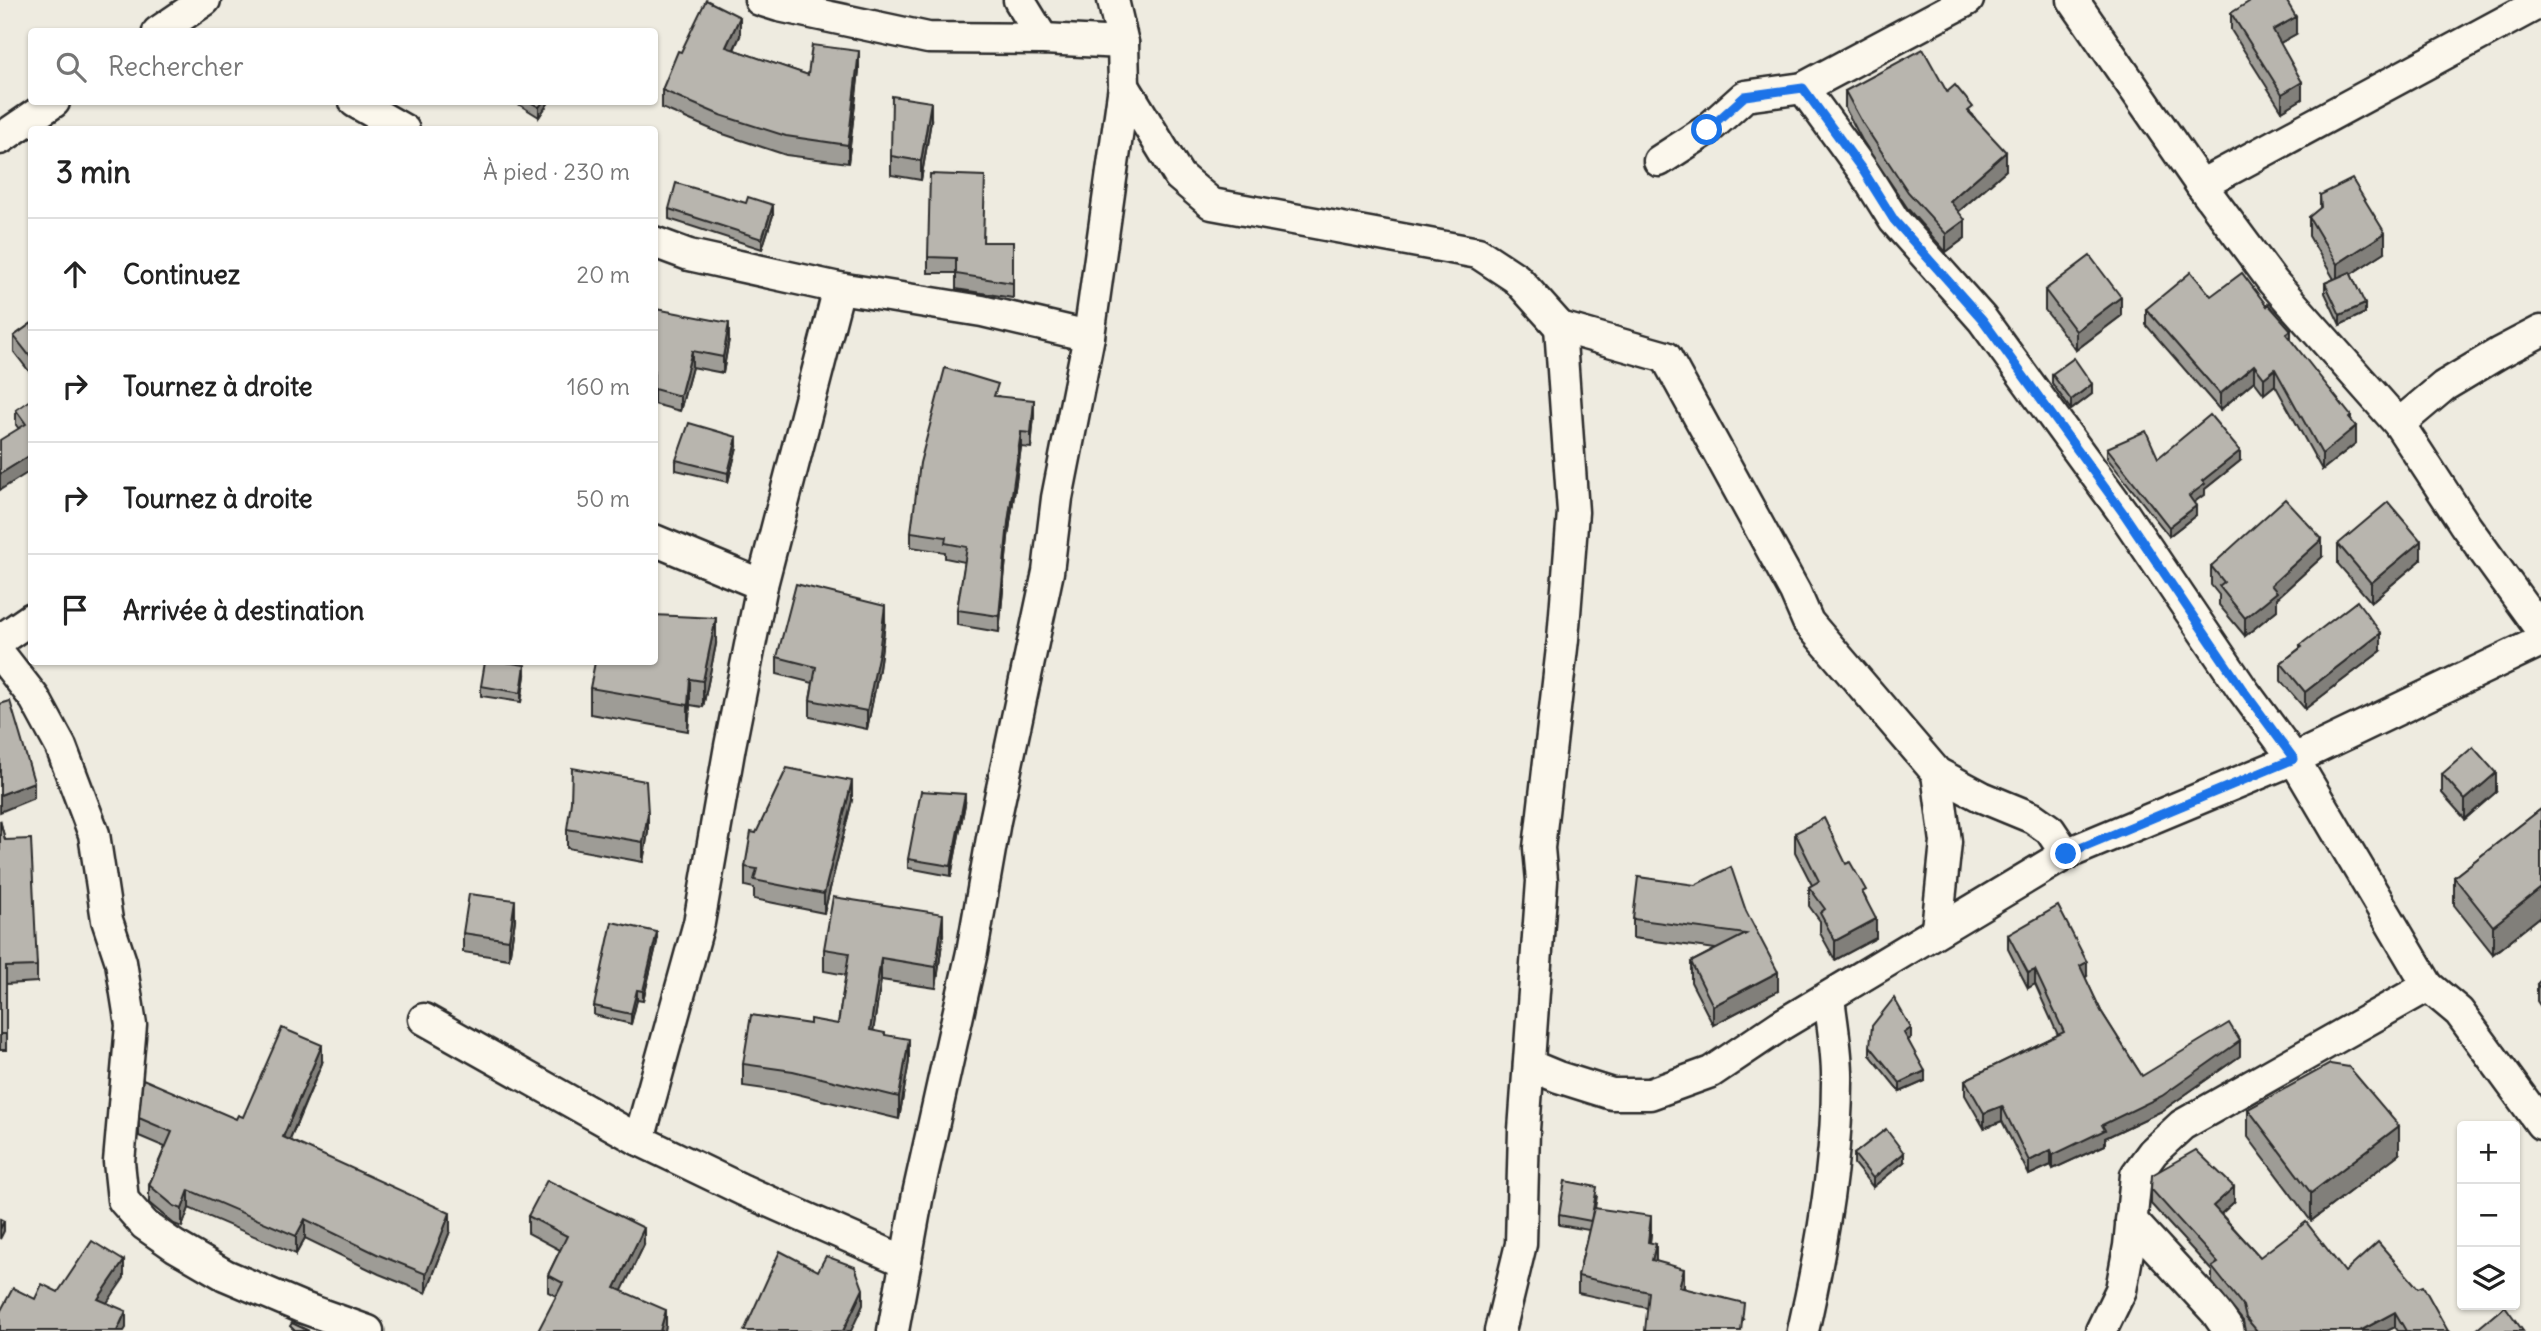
<!DOCTYPE html>
<html lang="fr">
<meta charset="utf-8">
<style>
body{margin:0;font-family:Delius,sans-serif;background:#f6f6f6;color:#222}
.controls{position:absolute;right:21px;bottom:21px;display:grid;overflow:hidden;border-radius:7px;box-shadow:0 2px 5px #0004}
.controls button{width:63px;height:63px;display:grid;place-items:center;padding:0;border:0;border-bottom:2px solid #e0e0e0;background:#fff;color:#222;font:35px sans-serif}
.stop{position:absolute;width:21px;height:21px;margin:-16px;border:5px solid #1a73e8;border-radius:50%;background:#fff}
.stop.end{background:#1a73e8;border-color:#fff;box-shadow:0 2px 7px #0008}
.list{margin:0;padding:0;list-style:none}
h2{display:flex;justify-content:space-between;align-items:center;height:91px;margin:0;padding:0 28px;font-size:30px}
h2 small{font-size:23px;font-weight:400;color:#767676}
.list li{display:grid;grid-template-columns:46px 1fr auto;gap:21px;align-items:center;box-sizing:border-box;height:112px;padding:0 28px;border-top:2px solid #e0e0e0}
.list b{display:block;font-size:26px;white-space:nowrap}
.list em{font-size:23px;font-style:normal;color:#767676}
.icon{flex:none;width:38px;height:38px;fill:none;stroke:currentColor;stroke-width:2;stroke-linecap:round;stroke-linejoin:round}
.map{position:relative;flex:none;width:2541px;height:1331px;overflow:hidden}
.search{position:absolute;background:#fff;box-shadow:0 2px 5px #0004;left:28px;top:28px;width:630px;height:77px;display:flex;align-items:center;gap:18px;box-sizing:border-box;padding:0 24px;border-radius:7px;color:#767676;font-size:26px}
.panel{position:absolute;background:#fff;box-shadow:0 2px 5px #0004;left:28px;top:126px;width:630px;height:539px;border-radius:7px}
.map>svg:first-child{display:block}
.lines{fill:none;stroke-linecap:round;stroke-linejoin:round}
.minor-casing{stroke:#2b2b2b;stroke-width:35}
.minor{stroke:#fbf7ec;stroke-width:30}
.wall{fill:#9e9c96;stroke:#2b2b2b;stroke-width:2}
.shaded-wall{fill:#817f7a;stroke:#2b2b2b;stroke-width:2}
.building{fill:#b8b5ae;stroke:#2b2b2b;stroke-width:2}
.route{stroke:#1a73e8;stroke-width:9}
</style>
<div class="map">
<svg width="2541" height="1331" viewBox="0 0 2541 1331">
<rect width="100%" height="100%" fill="#eeebe0"/>
<filter id="ink" filterUnits="userSpaceOnUse"><feTurbulence type="fractalNoise" baseFrequency=".0143" numOctaves="2"/><feDisplacementMap in="SourceGraphic" scale="14" xChannelSelector="R" yChannelSelector="G"/><feConvolveMatrix kernelMatrix="1 2 1 2 8 2 1 2 1" color-interpolation-filters="sRGB"/></filter>
<g filter="url(#ink)">
<g class="lines">
<g class="minor-casing">
<g id="minor">
<path d="M760 0 779 6 928 38 1043 39 1123 43"/>
<path d="M1019 0 1043 39"/>
<path d="M2073 0 2201 185 2273 282 2399 424 2465 525 2541 630"/>
<path d="M158 32 205 0"/>
<path d="M1124 86 1179 176 1212 204 1478 253 1516 278 1560 327 1666 357 1795 592 1808 622 1937 773 1982 797 2033 818 2050 830 2066 854"/>
<path d="M1803 88 1864 172 1894 220 1982 319 2124 514 2243 690 2294 759 2428 986 2459 1012 2541 1124"/>
<path d="M355 102 404 130"/>
<path d="M0 139 54 102"/>
<path d="M1659 161 1707 130 1745 96 1803 88 1968 0"/>
<path d="M2201 185 2541 2"/>
<path d="M654 242 689 255 839 288 982 311 1089 336"/>
<path d="M2399 424 2444 386 2499 353 2541 331"/>
<path d="M654 540 762 585"/>
<path d="M0 640 32 618"/>
<path d="M0 654 35 699 61 747 94 834 107 920 121 962 131 1025 119 1162 123 1200 145 1225 175 1246 225 1275 301 1307 368 1331"/>
<path d="M1937 773 1946 842 1937 929"/>
<path d="M424 1019 639 1140 743 1190 906 1262"/>
<path d="M1529 1065 1558 1077 1612 1094H1650L1711 1072 1781 1025 2066 854 2294 759 2541 641"/>
<path d="M639 1140 699 923 730 746 762 585 839 288"/>
<path d="M2131 1220 2216 1312 2229 1331"/>
<path d="M893 1331 918 1194 972 952 995 821 1048 572 1057 498 1089 336 1124 86 1123 43 1113 0"/>
<path d="M1500 1331 1521 1244 1524 1130 1542 881 1539 848 1563 639 1573 512 1560 327"/>
<path d="M1803 1331C1821 1252 1837 1163 1837 1082 1838 1054 1832 1025 1829 997"/>
<path d="M2101 1331 2121 1290 2129 1246 2136 1175 2153 1152 2182 1125 2428 986"/>
</g>
</g>
<use href="#minor" class="minor"/>
</g>
<g class="wall">
<path d="M2231 13 2296 34 2280 43 2302 99 2282 111 2231 30Z"/>
<path d="M740 36 734 50 808 75 859 70 848 163 786 155 720 133 662 108V90L681 52Z"/>
<path d="M1845 91 1947 92 1973 115 2006 170 1958 212 1965 238 1946 252 1908 209 1862 140 1845 108Z"/>
<path d="M515 102H549L539 117Z"/>
<path d="M931 121 921 180 891 175V156Z"/>
<path d="M2320 195 2385 252 2351 274 2365 313 2340 325 2325 293V283L2334 279 2309 236V217L2320 209Z"/>
<path d="M746 203 773 215 762 249 669 219V209Z"/>
<path d="M983 242H1013V298L956 289V273H928V257Z"/>
<path d="M2045 290 2121 316 2076 350 2045 310Z"/>
<path d="M2211 296 2291 340 2351 420 2356 443 2322 470 2275 385 2264 394 2254 381 2220 410 2146 325V309Z"/>
<path d="M654 313 729 339 723 373 692 367 680 411 654 404Z"/>
<path d="M32 323V375L14 352V336Z"/>
<path d="M2052 374 2092 394 2071 410 2052 383Z"/>
<path d="M998 396 1034 415 1031 448 1021 447 1008 537 999 632 957 625V610L965 562 945 558V552L911 547V532Z"/>
<path d="M32 399V470L19 429 16 425V410Z"/>
<path d="M737 447 728 482 676 470V460Z"/>
<path d="M2107 448 2158 458 2240 461 2205 489V494L2194 502 2196 515 2169 536 2107 458Z"/>
<path d="M2338 544 2421 560 2371 602 2338 564Z"/>
<path d="M2322 557 2277 598V610L2245 636 2219 605V595L2211 585V566Z"/>
<path d="M885 623 879 669 867 729 810 717V700L813 683 777 674V657Z"/>
<path d="M716 644 703 707 690 705 688 731 590 714V688Z"/>
<path d="M2300 645 2381 651 2305 709 2281 681V663L2300 648Z"/>
<path d="M525 675 521 702 481 696V686Z"/>
<path d="M2442 774 2496 792 2465 819 2442 793Z"/>
<path d="M852 800 824 913 754 899V888L745 886V867L756 833Z"/>
<path d="M965 804 951 876 908 868V859Z"/>
<path d="M2541 809V916L2493 954 2454 905V877Z"/>
<path d="M0 820 37 966V982L6 984V1050H0Z"/>
<path d="M567 829 648 832 643 862 567 848Z"/>
<path d="M1795 833 1846 864 1866 899 1876 938 1835 960 1820 933V921L1809 906V887L1812 885 1795 852Z"/>
<path d="M1746 911 1778 991 1713 1025 1691 982V962L1716 949 1633 938V919Z"/>
<path d="M515 920 509 959 463 952V933Z"/>
<path d="M943 935 936 988 881 980 873 1031 885 1035 909 1061 899 1119 793 1093 743 1086V1064L810 1024H838L846 975 824 971V949Z"/>
<path d="M2008 935 2087 976 2085 978 2101 1011 2142 1076 2240 1056 2162 1111 2105 1138V1145L2053 1169 2051 1165 2029 1175 2002 1121 1984 1128 1965 1095V1080L2058 1035 2035 984 2028 988 2008 949Z"/>
<path d="M657 942 643 1001 637 1000 631 1024 594 1015V1006Z"/>
<path d="M2541 980V1007L2537 1001V984Z"/>
<path d="M1911 1038 1908 1040 1925 1081 1900 1092 1870 1055V1046Z"/>
<path d="M322 1063 290 1140 450 1231 426 1293 379 1274 305 1238 296 1254 189 1208 182 1227 174 1224 149 1203V1185L165 1147 139 1136V1118L236 1119 243 1117Z"/>
<path d="M2248 1109 2399 1154 2311 1221 2248 1137Z"/>
<path d="M1854 1154 1904 1162 1873 1187 1854 1164Z"/>
<path d="M2151 1189 2234 1202 2221 1214 2260 1257 2345 1272 2448 1331H2398L2395 1327 2387 1331H2245L2243 1321 2212 1282V1271L2151 1204Z"/>
<path d="M1597 1196 1595 1208 1651 1233 1650 1243 1656 1261 1684 1286V1288L1744 1320 1647 1308 1578 1293V1276L1589 1230 1559 1225V1215Z"/>
<path d="M528 1216 644 1245 621 1291 666 1326 556 1296 548 1292V1275L560 1250 528 1233Z"/>
</g>
<g class="shaded-wall">
<path d="M740 17V36L726 66V47Z"/>
<path d="M2296 17V34L2273 47V30Z"/>
<path d="M859 51V70L848 163V145Z"/>
<path d="M2302 82V99L2282 111V94Z"/>
<path d="M543 102H549L539 117V107Z"/>
<path d="M931 102V121L921 180V161Z"/>
<path d="M2006 152V170L1950 219V201Z"/>
<path d="M773 205V215L762 249V239Z"/>
<path d="M1965 220V238L1946 252V234Z"/>
<path d="M2385 233V252L2337 283V264Z"/>
<path d="M2121 297V316L2076 350V331Z"/>
<path d="M2365 304V313L2340 325V315Z"/>
<path d="M729 323V339L723 373V357Z"/>
<path d="M2291 330V346L2286 334Z"/>
<path d="M692 351V367L680 411V396Z"/>
<path d="M2254 365V381L2220 410V394Z"/>
<path d="M2275 369V385L2264 394V378Z"/>
<path d="M2092 384V394L2071 410V400Z"/>
<path d="M1034 400V415L1031 448V433Z"/>
<path d="M2351 416V431L2356 426V443L2322 470V454Z"/>
<path d="M1021 432V447L1008 537 999 632V616L1008 522Z"/>
<path d="M737 437V447L728 482V473Z"/>
<path d="M2240 451V461L2205 489V494L2189 506V496L2202 481Z"/>
<path d="M32 454V470L0 490V474Z"/>
<path d="M2196 506V515L2169 536V527Z"/>
<path d="M2322 539V557L2277 598V610L2245 636V618L2271 585Z"/>
<path d="M2421 541V560L2371 602V583Z"/>
<path d="M885 606V623L879 669 867 729V711Z"/>
<path d="M716 618V644L703 707V681Z"/>
<path d="M2381 633V651L2305 709V692Z"/>
<path d="M525 665V675L521 702V693Z"/>
<path d="M690 679V705L688 731V705Z"/>
<path d="M2496 773V792L2465 819V800Z"/>
<path d="M852 781V800L824 913V894Z"/>
<path d="M34 782V798L0 812V795Z"/>
<path d="M965 794V804L951 876V866Z"/>
<path d="M648 813V832L643 862V842Z"/>
<path d="M2541 888V916L2493 954V926Z"/>
<path d="M515 900V920L509 959V940Z"/>
<path d="M943 914V935L936 988V967Z"/>
<path d="M1876 919V938L1835 960V941Z"/>
<path d="M657 932V942L643 1001V991Z"/>
<path d="M881 958V980L870 1052V1030Z"/>
<path d="M2087 962V976L2080 981V966Z"/>
<path d="M2035 970V984L2028 988V973Z"/>
<path d="M1778 972V991L1713 1025V1006Z"/>
<path d="M637 990V1000L631 1024V1014Z"/>
<path d="M1911 1028V1038L1904 1042V1033Z"/>
<path d="M909 1039V1061L899 1119V1097Z"/>
<path d="M2240 1041V1056L2162 1111 2105 1138V1145L2053 1169V1155Z"/>
<path d="M322 1045V1063L283 1155V1137Z"/>
<path d="M1925 1071V1081L1900 1092V1083Z"/>
<path d="M2002 1106V1121L1984 1128V1113Z"/>
<path d="M2399 1126V1154L2311 1221V1193Z"/>
<path d="M2051 1150V1165L2029 1175V1161Z"/>
<path d="M1904 1153V1162L1873 1187V1178Z"/>
<path d="M2234 1187V1202L2213 1221V1206Z"/>
<path d="M189 1190V1208L182 1227V1209Z"/>
<path d="M450 1213V1231L426 1293V1274Z"/>
<path d="M1651 1216V1233L1648 1259V1242Z"/>
<path d="M305 1219V1238L296 1254V1236Z"/>
<path d="M4 1221V1231L0 1239V1229Z"/>
<path d="M644 1228V1245L615 1305V1288Z"/>
<path d="M1656 1244V1261L1652 1277V1260Z"/>
<path d="M124 1261V1278L98 1316V1299Z"/>
<path d="M1684 1269V1286L1679 1304V1287Z"/>
<path d="M863 1289V1305L851 1331H843Z"/>
<path d="M666 1310V1326L665 1331H660Z"/>
<path d="M126 1311V1328L124 1331H117Z"/>
<path d="M2395 1312V1327L2387 1331H2360Z"/>
</g>
<g class="building">
<path d="M706 0 740 17 726 47 808 75 812 45 859 51 848 145 786 136 720 115 662 90 678 51 681 52Z"/>
<path d="M2252 0H2286L2296 17 2273 30 2302 82 2282 94 2231 13Z"/>
<path d="M1923 49 1947 92 1955 85 1973 107 1968 111 2006 152 1950 201 1965 220 1946 234 1908 192 1862 122 1845 91Z"/>
<path d="M892 96 931 102 921 161 891 156Z"/>
<path d="M530 102H543L539 107Z"/>
<path d="M930 174 985 176 983 242H1013V283L956 274V258L928 257Z"/>
<path d="M2352 179 2385 233 2337 264 2309 217 2321 207 2320 195Z"/>
<path d="M676 183 746 203 748 197 773 205 762 239 669 209Z"/>
<path d="M2090 256 2121 297 2076 331 2045 290Z"/>
<path d="M2191 272 2211 296 2242 273 2267 306 2268 304 2291 330 2286 334 2351 416 2349 418 2356 426 2322 454 2275 369 2264 378 2254 365 2220 394 2146 309Z"/>
<path d="M2350 272 2365 304 2340 315 2325 283Z"/>
<path d="M656 309 729 323 723 357 692 351 680 396 654 389V313Z"/>
<path d="M32 323V359L14 336Z"/>
<path d="M2074 358 2092 384 2071 400 2052 374Z"/>
<path d="M945 368 998 384 994 396 1034 400 1031 433 1021 432 1008 522 999 616 957 610 967 547 945 543 946 537 911 532 920 463Z"/>
<path d="M32 399V454L0 474V440L26 424 16 410Z"/>
<path d="M2210 415 2240 451 2202 481 2205 484 2189 496 2196 506 2169 527 2107 448 2146 431 2158 458Z"/>
<path d="M689 423 737 437 728 473 676 460Z"/>
<path d="M2285 499 2322 539 2271 585 2277 592 2245 618 2219 586 2224 582 2211 566Z"/>
<path d="M2388 502 2421 541 2371 583 2338 544Z"/>
<path d="M796 584 885 606 879 652 867 711 810 700 816 667 777 657Z"/>
<path d="M2357 601 2381 633 2305 692 2281 663 2302 647 2300 645Z"/>
<path d="M654 615 716 618 703 681 690 679 688 705 590 688 595 662H654Z"/>
<path d="M485 662H505L525 665 521 693 481 686Z"/>
<path d="M10 701 34 782 0 795V704Z"/>
<path d="M2473 747 2496 773 2465 800 2442 774Z"/>
<path d="M572 768 646 781 648 813 643 842 567 829 571 802Z"/>
<path d="M787 768 852 781 824 894 754 880 757 869 745 867 751 832 756 833Z"/>
<path d="M921 791 965 794 951 866 908 859Z"/>
<path d="M2541 809V888L2493 926 2454 877Z"/>
<path d="M1824 818 1846 864 1850 862 1866 890 1862 892 1876 919 1835 941 1820 913 1825 909 1809 887 1819 881 1795 833Z"/>
<path d="M0 820 5 840 31 839 37 966 6 967V1034H0Z"/>
<path d="M1731 867 1746 911 1778 972 1713 1006 1691 962 1746 934 1633 919 1638 877 1695 885Z"/>
<path d="M469 894 515 900 509 940 463 933Z"/>
<path d="M833 897 943 914 936 967 881 958 870 1030 885 1033V1035L909 1039 899 1097 793 1071 743 1064 751 1015 810 1024V1019L838 1024 849 953 824 949Z"/>
<path d="M2058 906 2087 962 2080 966 2101 1011 2142 1076 2229 1023 2240 1041 2162 1096 2102 1125 2105 1130 2053 1155 2051 1150 2029 1161 2002 1106 1984 1113 1965 1080 2064 1032 2035 970 2028 973 2008 935Z"/>
<path d="M612 922 657 932 643 991 637 990 631 1014 594 1006Z"/>
<path d="M2541 980V989L2537 984Z"/>
<path d="M1894 998 1911 1028 1904 1033 1925 1071 1900 1083 1870 1046 1872 1026Z"/>
<path d="M282 1028 322 1045 283 1137 450 1213 426 1274 379 1255 305 1219 296 1236 189 1190 182 1209 174 1206 149 1185 172 1132 139 1118 143 1079 236 1119 238 1115 243 1117Z"/>
<path d="M2330 1064 2349 1067 2399 1126 2311 1193 2248 1109Z"/>
<path d="M1886 1129 1904 1153 1873 1178 1854 1154Z"/>
<path d="M2196 1150 2234 1187 2213 1206 2260 1257 2306 1222 2345 1272 2378 1242 2418 1288 2423 1286 2448 1331H2406L2395 1312 2360 1331H2257L2246 1318 2243 1306 2212 1267 2218 1263 2151 1189 2152 1175Z"/>
<path d="M547 1180 644 1228 615 1288 666 1310 660 1331H538L563 1283 548 1275 567 1236 528 1216Z"/>
<path d="M1565 1181 1597 1187 1591 1221 1559 1215Z"/>
<path d="M1594 1208 1651 1216 1648 1242 1656 1244 1652 1260 1684 1269 1679 1287 1744 1303 1741 1331H1645L1649 1292 1578 1276Z"/>
<path d="M0 1219 4 1221 0 1229Z"/>
<path d="M92 1241 124 1261 98 1299 126 1311 117 1331H0V1312L13 1288 35 1299 42 1284 58 1292Z"/>
<path d="M780 1251 818 1271 826 1256 855 1267 863 1289 843 1331H744Z"/>
<path d="M2505 1306 2523 1331H2475Z"/>
<path d="M292 1323 309 1331H295L290 1326Z"/>
</g>
</g>
<g class="lines" filter="url(#ink)">
<path class="route" d="M1707 130 1745 96 1803 88 1864 172 1894 220 1982 319 2124 514 2243 690 2294 759 2066 854"/>
</g>
</svg>
<div class="controls">
<button>+</button>
<button>−</button>
<button><svg class="icon" aria-label="layers" viewBox="0 0 24 24"><path d="M12 4l9 5-9 5-9-5zM3 14l9 5 9-5"/></svg></button>
</div>
<div class="stop" style="left:1707px;top:130px"></div>
<div class="stop end" style="left:2066px;top:854px"></div>
<div class="search"><svg class="icon" aria-label="search" viewBox="0 0 24 24"><circle cx="10" cy="10" r="6"/><path d="M15 15l6 6"/></svg>Rechercher</div>
<section class="panel">
<h2>3 min<small>À pied · 230 m</small></h2>
<ul class="list">
<li><svg class="icon" aria-label="ahead" viewBox="0 0 24 24"><path d="M12 20V5M6 11l6-6 6 6"/></svg><div><b>Continuez</b></div><em>20 m</em></li>
<li><svg class="icon" aria-label="right" viewBox="0 0 24 24"><path d="M7 20v-9h11M14 6l5 5-5 5"/></svg><div><b>Tournez à droite</b></div><em>160 m</em></li>
<li><svg class="icon" aria-label="right" viewBox="0 0 24 24"><path d="M7 20v-9h11M14 6l5 5-5 5"/></svg><div><b>Tournez à droite</b></div><em>50 m</em></li>
<li><svg class="icon" aria-label="arrive" viewBox="0 0 24 24"><path d="M6 21V4h12l-3 4 3 4H6"/></svg><div><b>Arrivée à destination</b></div></li>
</ul>
</section>
</div>
